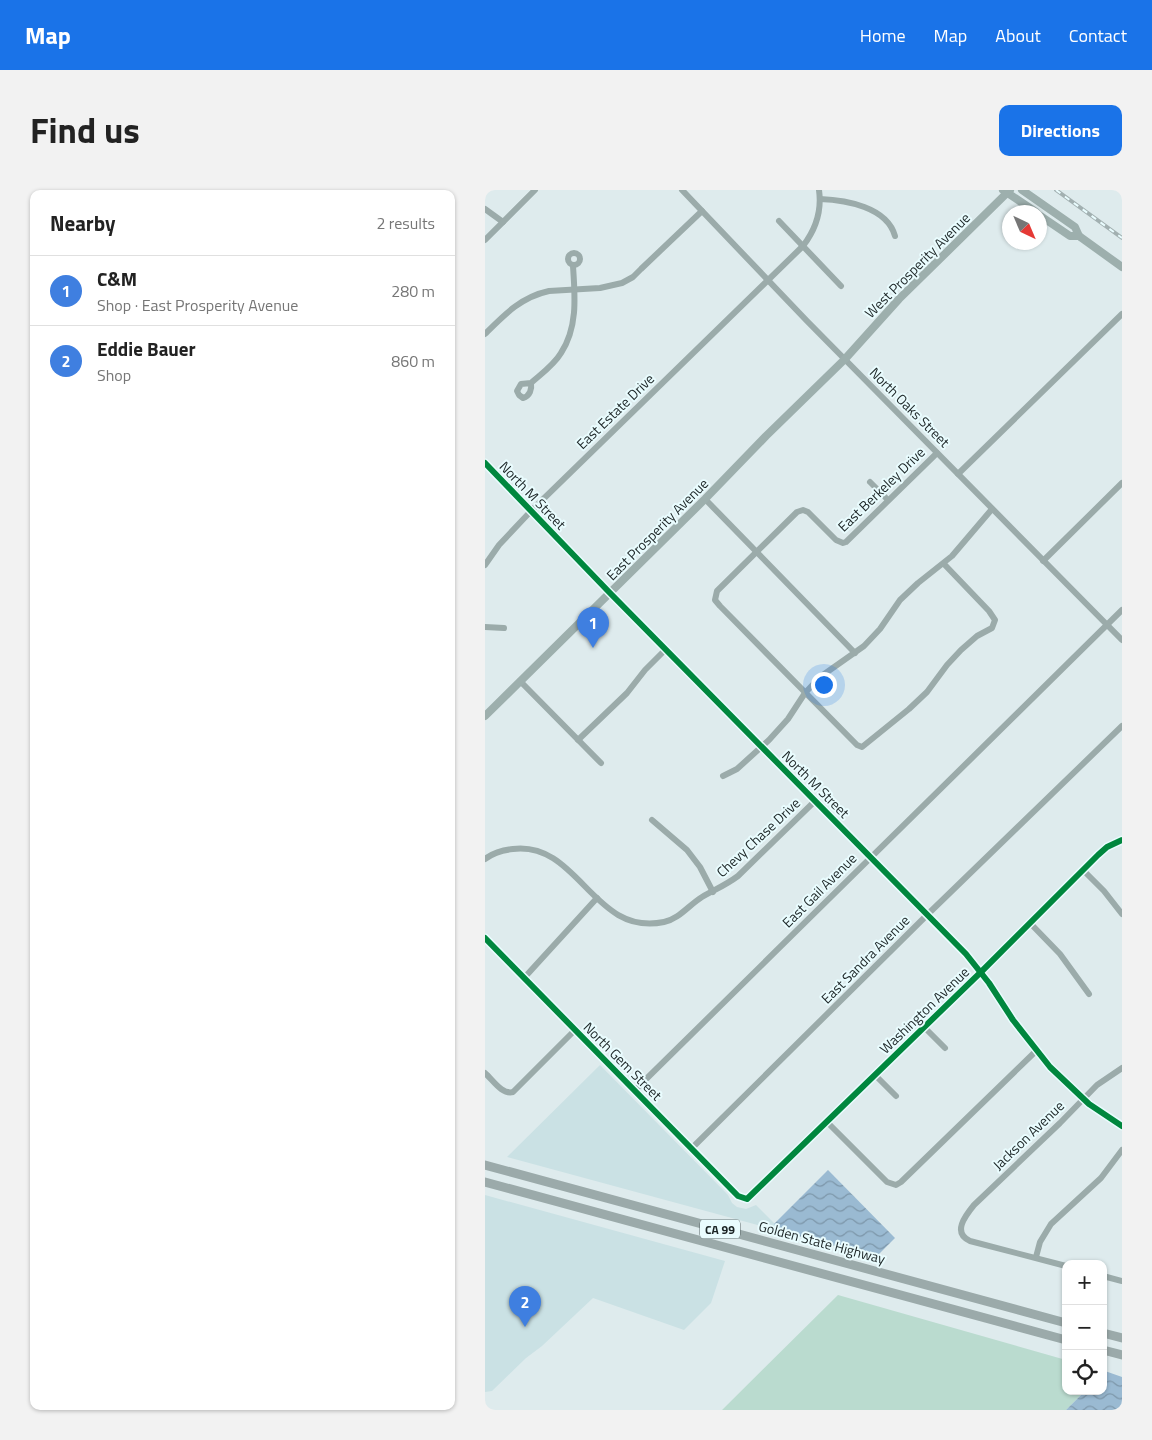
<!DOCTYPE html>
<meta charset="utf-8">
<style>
body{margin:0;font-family:"Titillium Web",sans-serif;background:#f2f2f2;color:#222}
.controls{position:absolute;right:15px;bottom:15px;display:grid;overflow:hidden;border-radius:10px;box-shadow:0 1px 4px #0004}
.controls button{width:45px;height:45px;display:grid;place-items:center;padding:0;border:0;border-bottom:1px solid #e0e0e0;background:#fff;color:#222;font:25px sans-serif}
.compass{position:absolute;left:517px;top:15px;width:45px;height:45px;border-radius:50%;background:#fff;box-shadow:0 1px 4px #0004;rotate:136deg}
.you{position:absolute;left:338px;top:494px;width:18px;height:18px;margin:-12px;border:4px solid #fff;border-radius:50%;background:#1a73e8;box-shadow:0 0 0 8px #1a73e833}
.badge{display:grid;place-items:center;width:32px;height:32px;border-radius:50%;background:#1a73e8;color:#fff;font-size:16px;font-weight:700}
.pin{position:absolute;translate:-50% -41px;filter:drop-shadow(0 1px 2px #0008)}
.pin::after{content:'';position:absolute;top:26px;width:18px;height:15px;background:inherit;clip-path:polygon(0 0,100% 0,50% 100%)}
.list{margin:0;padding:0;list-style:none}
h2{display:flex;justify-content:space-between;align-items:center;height:65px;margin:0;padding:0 20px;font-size:21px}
h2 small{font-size:16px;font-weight:400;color:#767676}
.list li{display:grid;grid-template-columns:32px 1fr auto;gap:15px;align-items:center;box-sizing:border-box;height:70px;padding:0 20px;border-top:1px solid #e0e0e0}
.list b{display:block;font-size:19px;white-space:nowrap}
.list p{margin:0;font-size:16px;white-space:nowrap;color:#767676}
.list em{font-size:16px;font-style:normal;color:#767676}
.icon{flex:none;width:28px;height:28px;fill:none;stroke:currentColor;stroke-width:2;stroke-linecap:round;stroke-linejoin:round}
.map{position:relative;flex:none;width:637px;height:1220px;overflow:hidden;border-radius:10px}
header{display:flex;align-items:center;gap:30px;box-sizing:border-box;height:70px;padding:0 25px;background:#1a73e8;color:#fff}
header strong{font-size:24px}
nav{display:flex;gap:28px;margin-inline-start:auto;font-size:18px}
.intro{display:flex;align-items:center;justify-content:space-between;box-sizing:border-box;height:120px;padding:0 30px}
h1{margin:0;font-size:35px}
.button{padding:12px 22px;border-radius:10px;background:#1a73e8;color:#fff;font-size:18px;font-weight:700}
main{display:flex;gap:30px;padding:0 30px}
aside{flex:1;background:#fff;border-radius:10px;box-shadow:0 1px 4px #0004}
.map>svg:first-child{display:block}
.built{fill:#cae1e4}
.green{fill:#badbcf}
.water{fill:url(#water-waves)}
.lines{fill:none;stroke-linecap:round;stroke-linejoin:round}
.minor{stroke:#9babaa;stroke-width:6}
.major{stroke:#9dafad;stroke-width:8}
.highway{stroke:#9baaaa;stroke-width:9}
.rail-casing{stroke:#a2b0b1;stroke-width:4}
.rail{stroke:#e9fcfe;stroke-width:2;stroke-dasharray:5.5;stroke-linecap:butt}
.cycleway-casing{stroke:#e9fcfe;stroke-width:9}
.cycleway{stroke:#00873e;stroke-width:6}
.labels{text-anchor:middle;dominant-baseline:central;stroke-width:4;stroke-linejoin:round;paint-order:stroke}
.shield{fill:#e9fcfe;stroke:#596566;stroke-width:1}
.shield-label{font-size:12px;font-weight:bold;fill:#1b2425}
.street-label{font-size:14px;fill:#1b2425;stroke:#e9fcfe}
</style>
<header>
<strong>Map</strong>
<nav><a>Home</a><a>Map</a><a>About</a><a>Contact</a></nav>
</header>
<div class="intro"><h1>Find us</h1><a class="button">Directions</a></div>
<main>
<aside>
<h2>Nearby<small>2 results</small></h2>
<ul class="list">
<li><span class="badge" style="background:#3f7fe0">1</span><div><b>C&amp;M</b><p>Shop · East Prosperity Avenue</p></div><em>280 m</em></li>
<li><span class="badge" style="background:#3f7fe0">2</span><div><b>Eddie Bauer</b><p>Shop</p></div><em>860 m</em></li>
</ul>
</aside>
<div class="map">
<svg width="637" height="1220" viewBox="0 0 637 1220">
<defs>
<pattern id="water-waves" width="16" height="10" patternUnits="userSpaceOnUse" patternTransform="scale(1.25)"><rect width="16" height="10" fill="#9abad2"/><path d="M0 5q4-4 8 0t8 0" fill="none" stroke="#7d97aa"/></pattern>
</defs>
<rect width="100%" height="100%" fill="#deebed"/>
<g class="built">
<path d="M115 875 243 1005 247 1013 252 1017 261 1019 271 1015 298 1042 22 967Z"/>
<path d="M0 1005 240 1071 226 1113 199 1140 108 1108 57 1156 41 1168 7 1201 0 1202Z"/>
</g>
<path class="green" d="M353 1105 581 1170V1201H600L581 1220H237Z"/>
<g class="water">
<path d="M343 980 410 1048 391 1067 298 1042 289 1034Z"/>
<path d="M620 1181 637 1187V1220H581L600 1201H618V1183Z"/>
</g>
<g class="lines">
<g class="minor">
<path d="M197 0 322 131 637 450"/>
<path d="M335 9C361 10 402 17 410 46"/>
<path d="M0 19 18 32"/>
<path d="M294 31 356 96"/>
<path d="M0 50 50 0"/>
<circle cx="89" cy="69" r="6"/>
<path d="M0 144C19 125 36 107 64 101L115 98 137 93 148 87 156 79 217 21"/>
<path d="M46 193 36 194 32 201 34 205 38 208C45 206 47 199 46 193 56 184 69 175 76 163 93 137 90 106 88 76"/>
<path d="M452 263 361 352 358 353 351 350 323 322 318 320 312 322 232 401 230 410 235 416 372 555 377 557 424 519 442 502 462 475 476 460 492 446 507 438 510 430 504 421 459 374"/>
<path d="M0 273 125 403 481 764 504 793 528 830 565 877 604 914 637 936"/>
<path d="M473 284 637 124"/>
<path d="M385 292 403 310"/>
<path d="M220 309 370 463"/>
<path d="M558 371 637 293"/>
<path d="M0 375 14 355 46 321 318 56C331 39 337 21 334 0"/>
<path d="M0 437 19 438"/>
<path d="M35 491 116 573"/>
<path d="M93 550 142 503 160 480 180 460"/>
<path d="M238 586 252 579 284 550 303 529 320 503 335 487 379 456 395 439 415 410 433 393 467 366 507 319"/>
<path d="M167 630 202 660 215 677 228 702"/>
<path d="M0 669C8 663 18 660 28 659 94 651 108 747 179 732 194 729 204 715 217 707 229 700 241 695 253 686L330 611"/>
<path d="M598 680 619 701 637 724"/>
<path d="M545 733 575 764 604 804"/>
<path d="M0 748 253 1006 262 1009 496 782 613 665 622 657 637 650"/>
<path d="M39 788 112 708"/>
<path d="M439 837 460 858"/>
<path d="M0 883C8 890 17 905 28 902L90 840"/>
<path d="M390 885 411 906"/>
<path d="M150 900 637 420"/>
<path d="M342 932 402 992 411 995 416 992 551 861"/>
<path d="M207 958 442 725 637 536"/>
<path d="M551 1067 555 1052 566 1034 616 988 637 960"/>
<path d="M581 1076 485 1051C467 1043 480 1026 489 1015L575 933 612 895 637 878"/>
<path d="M618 1086 637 1091"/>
</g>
<g class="major">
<path d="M518 0 551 22"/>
<path d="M537 0 590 37 594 46"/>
<path d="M554 25 585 46H594L637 77"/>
<path d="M0 526 220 309 281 246 360 169 414 109 525 0"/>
</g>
<g class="highway">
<path d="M0 975 581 1133"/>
<path d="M0 992 581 1150"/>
<path d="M618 1143 637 1148"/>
<path d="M618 1160 637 1165"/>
</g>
<g class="rail-casing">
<path id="rail" d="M571 0 637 48"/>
</g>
<use href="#rail" class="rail"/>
<g class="cycleway-casing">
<g id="cycleway">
<path d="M0 273 125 403 481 764 504 793 528 830 565 877 604 914 637 936"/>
<path d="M0 748 253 1006 262 1009 496 782 613 665 622 657 637 650"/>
</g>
</g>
<use href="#cycleway" class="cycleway"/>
</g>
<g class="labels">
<rect class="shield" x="215" y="1029.5" width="40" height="19" rx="4"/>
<g class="shield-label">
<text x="235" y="1039">CA 99</text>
</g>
<g class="street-label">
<text transform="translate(432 75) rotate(-45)">West Prosperity Avenue</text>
<text transform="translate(425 217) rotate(45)">North Oaks Street</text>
<text transform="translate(130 221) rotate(-44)">East Estate Drive</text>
<text transform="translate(396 299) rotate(-44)">East Berkeley Drive</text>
<text transform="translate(48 305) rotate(46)">North M Street</text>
<text transform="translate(172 339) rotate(-45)">East Prosperity Avenue</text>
<text transform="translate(331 594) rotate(45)">North M Street</text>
<text transform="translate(273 647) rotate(-43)">Chevy Chase Drive</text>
<text transform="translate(334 700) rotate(-45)">East Gail Avenue</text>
<text transform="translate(380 769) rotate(-45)">East Sandra Avenue</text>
<text transform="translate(439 820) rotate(-44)">Washington Avenue</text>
<text transform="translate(138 871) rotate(45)">North Gem Street</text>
<text transform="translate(543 945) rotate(-44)">Jackson Avenue</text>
<text transform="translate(337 1052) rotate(15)">Golden State Highway</text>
</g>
</g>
</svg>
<div class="controls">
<button>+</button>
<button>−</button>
<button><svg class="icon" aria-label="locate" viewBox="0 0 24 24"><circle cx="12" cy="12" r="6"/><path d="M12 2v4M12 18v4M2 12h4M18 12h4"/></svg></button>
</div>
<svg class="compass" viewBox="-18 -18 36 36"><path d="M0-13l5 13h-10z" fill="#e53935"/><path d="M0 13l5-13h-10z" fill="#767676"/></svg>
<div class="you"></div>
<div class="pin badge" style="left:108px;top:458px;background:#3f7fe0">1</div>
<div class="pin badge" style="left:40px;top:1137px;background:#3f7fe0">2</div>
</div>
</main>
